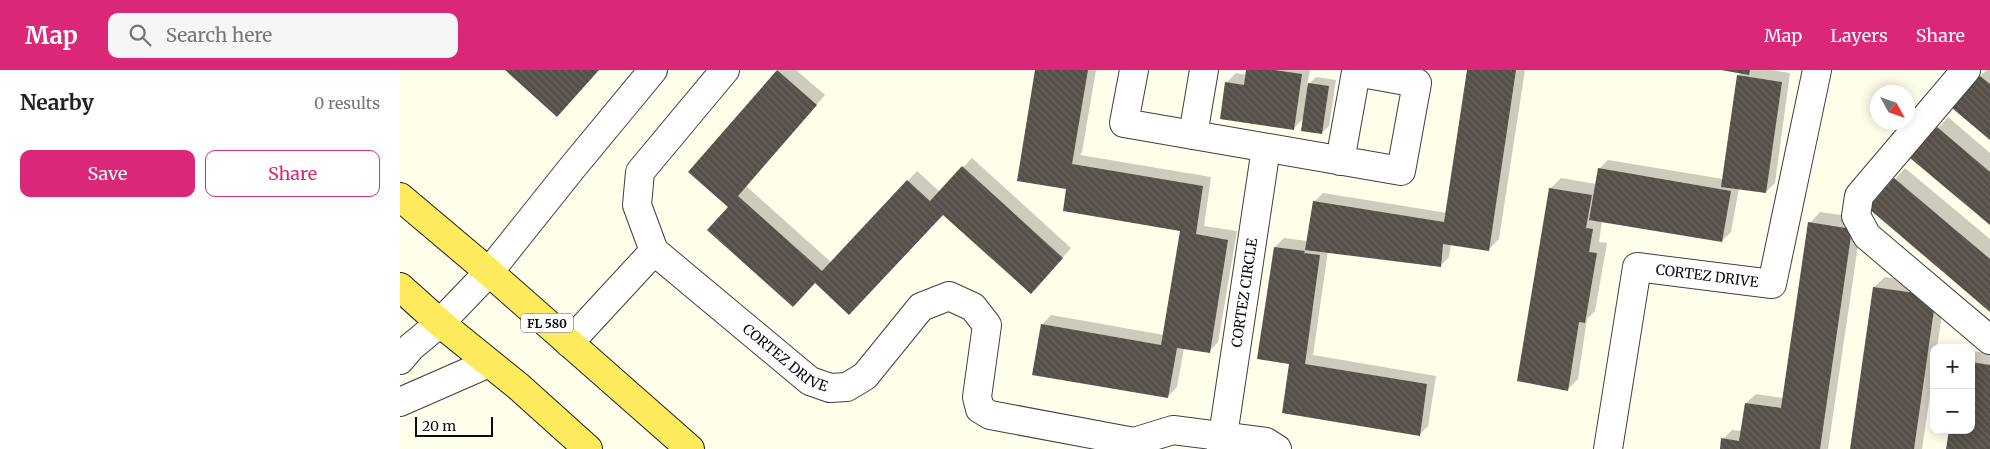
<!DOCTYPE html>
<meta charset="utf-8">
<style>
body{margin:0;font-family:Merriweather,serif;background:#f6f6f6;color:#222}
.controls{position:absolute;right:15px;bottom:15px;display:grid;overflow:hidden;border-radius:10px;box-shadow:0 2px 12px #0003}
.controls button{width:45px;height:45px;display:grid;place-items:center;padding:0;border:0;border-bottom:1px solid #e0e0e0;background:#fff;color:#222;font:25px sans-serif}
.compass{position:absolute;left:1470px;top:15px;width:45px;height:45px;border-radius:50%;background:#fff;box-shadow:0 2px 12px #0003;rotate:130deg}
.scale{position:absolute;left:15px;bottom:12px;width:78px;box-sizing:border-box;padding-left:5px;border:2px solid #0c0c0c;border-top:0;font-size:14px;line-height:18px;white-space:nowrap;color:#0c0c0c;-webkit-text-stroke:4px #fff;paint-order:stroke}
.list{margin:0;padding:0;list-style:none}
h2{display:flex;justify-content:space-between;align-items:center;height:65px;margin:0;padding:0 20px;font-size:21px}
h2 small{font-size:16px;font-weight:400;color:#767676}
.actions{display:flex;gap:10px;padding:15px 20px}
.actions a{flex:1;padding:11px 0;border:1px solid #db2777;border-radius:10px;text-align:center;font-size:18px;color:#db2777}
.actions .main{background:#db2777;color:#fff}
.icon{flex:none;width:28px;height:28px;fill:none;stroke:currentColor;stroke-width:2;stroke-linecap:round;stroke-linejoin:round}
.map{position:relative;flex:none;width:1590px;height:379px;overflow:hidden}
header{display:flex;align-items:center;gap:30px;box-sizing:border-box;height:70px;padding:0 25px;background:#db2777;color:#fff}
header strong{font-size:24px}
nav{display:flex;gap:28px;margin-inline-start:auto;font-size:18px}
.search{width:350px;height:45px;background:#f6f6f6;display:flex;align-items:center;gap:12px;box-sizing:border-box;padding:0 18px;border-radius:10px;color:#767676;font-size:19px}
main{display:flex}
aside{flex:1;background:#fff}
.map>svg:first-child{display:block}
.shadow{fill:#0003}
.building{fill:url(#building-back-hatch)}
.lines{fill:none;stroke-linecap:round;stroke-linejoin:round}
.minor-casing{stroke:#3f3f3f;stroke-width:30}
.major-casing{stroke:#1d1d1d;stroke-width:30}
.minor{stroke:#fff;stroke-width:28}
.major{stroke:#fdea5d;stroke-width:28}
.labels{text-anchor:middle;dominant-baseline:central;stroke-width:5;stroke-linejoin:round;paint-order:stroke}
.shield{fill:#fff;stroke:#555;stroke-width:1}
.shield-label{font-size:12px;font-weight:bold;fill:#0c0c0c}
.street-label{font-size:14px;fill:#0c0c0c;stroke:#fff}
</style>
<header>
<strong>Map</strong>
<div class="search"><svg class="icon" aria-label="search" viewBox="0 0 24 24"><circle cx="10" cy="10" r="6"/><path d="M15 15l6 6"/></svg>Search here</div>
<nav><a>Map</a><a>Layers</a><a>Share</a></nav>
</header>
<main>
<aside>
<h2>Nearby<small>0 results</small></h2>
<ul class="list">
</ul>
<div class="actions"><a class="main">Save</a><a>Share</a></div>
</aside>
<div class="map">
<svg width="1590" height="379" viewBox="0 0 1590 379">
<defs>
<pattern id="building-back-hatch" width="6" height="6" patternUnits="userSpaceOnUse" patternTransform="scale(1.25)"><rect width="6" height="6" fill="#554f48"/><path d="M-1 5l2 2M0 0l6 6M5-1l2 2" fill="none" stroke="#68645e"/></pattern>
</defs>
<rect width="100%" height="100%" fill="#fffeeb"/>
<g class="shadow">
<path d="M379 0H396L425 25 346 116 432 193 517 101 540 122 572 88 671 178 640 214 543 143 415 212 290 102Z"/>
<path d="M636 0H696L682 82 680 85 811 107 804 156 837 161 818 272 809 282 784 278 777 317 767 327 642 255 651 245 764 265 782 160 668 115Z"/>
<path d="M847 0H910L907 16 916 7 936 10 929 56 922 63 904 48 893 59 827 12 836 3 847 5Z"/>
<path d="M1068 0H1125L1099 169 1088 180 1051 174 1049 187 1040 196 928 181 913 285 1036 306 1028 356 1019 365 890 293 875 177 884 168 908 171 914 132 923 123 1047 143Z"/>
<path d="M1322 0H1370L1390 3 1375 113 1366 122 1339 118 1331 162 1322 171 1202 151 1199 172 1207 173 1195 241 1187 249 1178 309 1167 320 1150 119 1161 108 1196 114 1199 99 1208 90 1323 109 1338 6 1341 3Z"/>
<path d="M1587 0H1590V69L1580 6Z"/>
<path d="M1548 47 1590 83V154L1538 58Z"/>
<path d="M1505 98 1590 169V240L1470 138Z"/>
<path d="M1420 142 1462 148 1428 379H1321L1323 369 1332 360 1342 361 1346 333 1356 324 1384 328 1410 153Z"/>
<path d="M1485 207 1546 216 1537 278H1534V298L1522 379H1451L1474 217Z"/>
<path d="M1571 281 1590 283V379H1548L1571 360Z"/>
</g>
<g class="building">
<path d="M105 0H199L157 47Z"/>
<path d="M377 0 417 35 338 126 422 201 507 110 530 131 562 96 663 188 631 224 543 145 449 245 415 213 393 237 307 160 328 137 288 102Z"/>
<path d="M635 0H688L672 94 803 116 796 164 828 170 810 283 777 278 768 328 632 305 641 254 761 275 780 161 663 141 666 119 617 111Z"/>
<path d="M846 0H874L902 4 894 60 820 49 825 12 844 15Z"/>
<path d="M1067 0H1116L1089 181 1043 174 1041 197 905 180 913 131 1044 152Z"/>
<path d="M1321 0H1350L1349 5Z"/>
<path d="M1337 5 1382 12 1366 123 1321 117Z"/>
<path d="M1580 6 1590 14V70L1552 38Z"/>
<path d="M908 13 929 16 922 64 901 61Z"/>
<path d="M1537 57 1590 102V155L1510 88Z"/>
<path d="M1198 98 1331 121 1322 172 1189 150Z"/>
<path d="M1494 108 1590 189V242L1468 138Z"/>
<path d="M1149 118 1192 125 1186 158 1193 159 1189 182 1197 183 1185 253 1179 252 1168 321 1117 311Z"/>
<path d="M1408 152 1452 159 1420 379H1320L1321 368 1339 371 1345 333 1381 338Z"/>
<path d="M874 177 905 181 904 183 920 185 905 294 1027 314 1020 366 882 343 889 294 857 289Z"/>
<path d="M1473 217 1536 226 1514 379H1450Z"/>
<path d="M1571 292 1590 295V379H1546L1549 360H1571Z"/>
</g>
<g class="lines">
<g class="minor-casing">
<g id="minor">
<path d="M734 0 724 53C816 69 909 85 1001 101L1017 13 956 2 940 91"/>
<path d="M1566 0 1459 126 1456 146 1467 166 1590 270"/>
<path d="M793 65 804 0"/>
<path d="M254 181 237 135 240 102 325 0"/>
<path id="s1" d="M169 273 254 181 410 311 430 318 447 317 465 306 521 237 549 226 573 237 587 255 577 327 580 339 590 345 734 372 773 360 866 372 877 379"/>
<path d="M0 290 11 277 40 253 89 202 172 98 253 0"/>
<path d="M0 332 89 293"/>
<path id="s2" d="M821 379 866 78"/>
<path id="s3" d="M1208 379 1237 197 1372 214 1417 0"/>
</g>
</g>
<g class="major-casing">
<g id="major">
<path d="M0 127 89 202 290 379"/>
<path d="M0 217 40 253 118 316 188 379"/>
</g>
</g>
<use href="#minor" class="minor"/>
<use href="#major" class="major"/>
</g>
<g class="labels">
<rect class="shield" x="121" y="243.5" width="52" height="19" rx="4"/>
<g class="shield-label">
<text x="147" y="253">FL 580</text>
</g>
<g class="street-label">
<text stroke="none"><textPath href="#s3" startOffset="255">CORTEZ DRIVE</textPath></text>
<text stroke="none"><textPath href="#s2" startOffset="158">CORTEZ CIRCLE</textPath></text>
<text stroke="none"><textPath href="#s1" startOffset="295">CORTEZ DRIVE</textPath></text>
</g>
</g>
</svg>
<div class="controls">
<button>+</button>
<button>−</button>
</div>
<svg class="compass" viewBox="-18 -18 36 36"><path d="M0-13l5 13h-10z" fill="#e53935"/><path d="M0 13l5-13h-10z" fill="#767676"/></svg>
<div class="scale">20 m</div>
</div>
</main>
